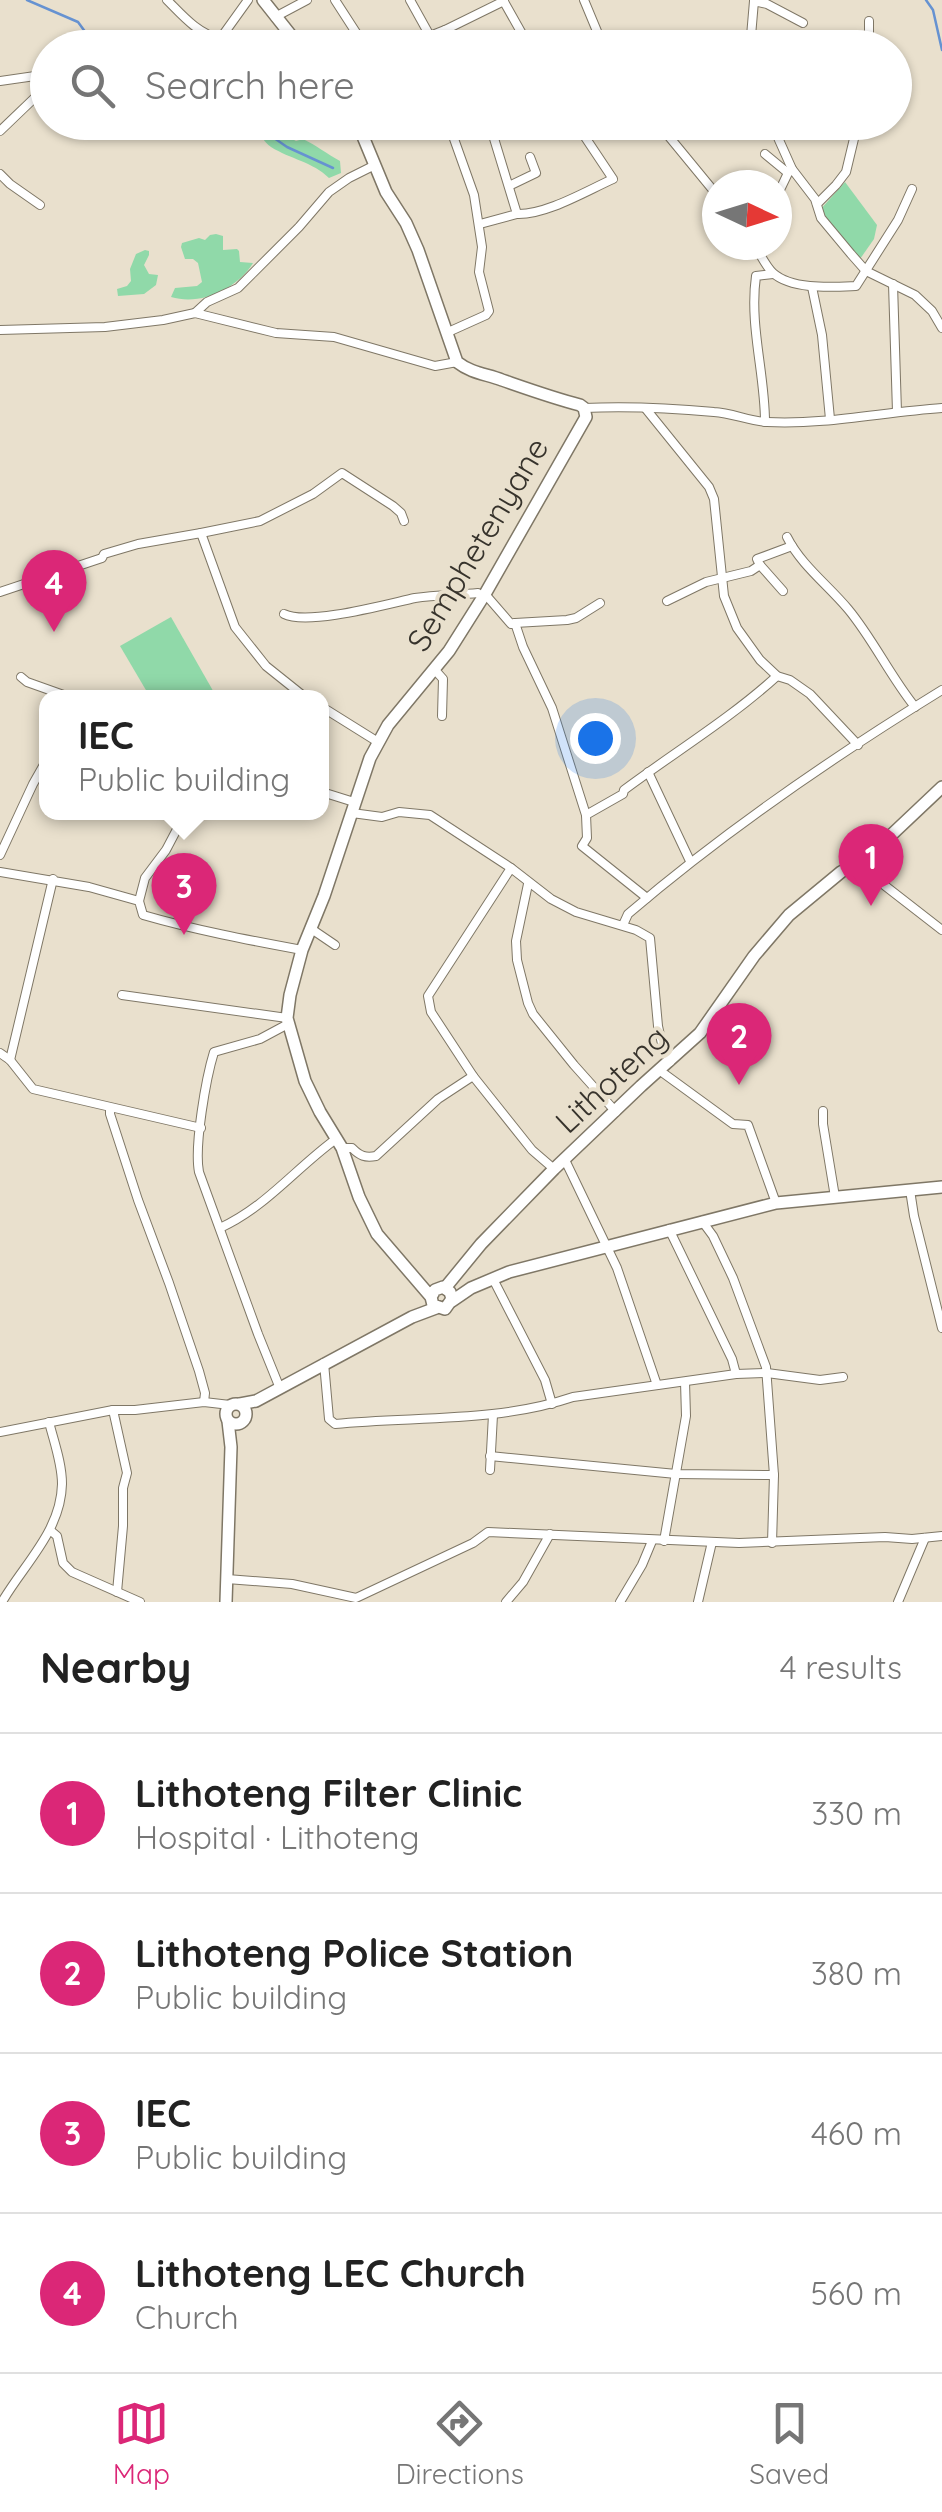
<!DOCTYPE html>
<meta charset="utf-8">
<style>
body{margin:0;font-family:Quicksand,sans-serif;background:#f2f2f2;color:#222}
.compass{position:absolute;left:702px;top:170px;width:90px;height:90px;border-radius:50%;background:#fff;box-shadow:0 2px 8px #0004;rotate:94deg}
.you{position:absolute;left:595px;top:738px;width:35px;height:35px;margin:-25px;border:8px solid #fff;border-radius:50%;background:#1a73e8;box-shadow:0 0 0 15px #1a73e833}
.badge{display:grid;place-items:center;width:65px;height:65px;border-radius:50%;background:#db2777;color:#fff;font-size:32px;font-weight:700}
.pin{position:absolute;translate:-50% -82px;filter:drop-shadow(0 2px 5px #0008)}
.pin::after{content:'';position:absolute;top:52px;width:35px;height:30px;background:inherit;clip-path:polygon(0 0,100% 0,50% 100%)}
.popup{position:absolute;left:39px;top:690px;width:290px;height:130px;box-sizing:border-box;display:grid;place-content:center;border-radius:20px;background:#fff;filter:drop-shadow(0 2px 8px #0005);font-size:32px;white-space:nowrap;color:#767676}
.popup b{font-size:38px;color:#222}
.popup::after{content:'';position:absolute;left:50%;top:100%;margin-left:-20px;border:20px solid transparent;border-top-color:#fff}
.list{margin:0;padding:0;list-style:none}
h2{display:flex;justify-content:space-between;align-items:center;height:130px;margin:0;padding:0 40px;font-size:42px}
h2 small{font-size:32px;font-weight:400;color:#767676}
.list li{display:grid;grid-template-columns:65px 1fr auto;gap:30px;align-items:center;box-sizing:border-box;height:160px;padding:0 40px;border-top:2px solid #e0e0e0}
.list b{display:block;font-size:38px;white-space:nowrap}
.list p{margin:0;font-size:32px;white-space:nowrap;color:#767676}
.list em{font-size:32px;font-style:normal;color:#767676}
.icon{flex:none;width:55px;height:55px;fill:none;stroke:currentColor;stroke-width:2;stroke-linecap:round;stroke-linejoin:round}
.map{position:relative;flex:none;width:942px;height:1602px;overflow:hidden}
.search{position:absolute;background:#fff;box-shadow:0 2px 8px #0004;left:30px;right:30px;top:30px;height:110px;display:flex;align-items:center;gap:25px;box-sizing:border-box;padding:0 35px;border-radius:55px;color:#767676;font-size:38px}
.sheet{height:770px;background:#fff}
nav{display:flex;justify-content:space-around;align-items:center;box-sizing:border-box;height:140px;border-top:2px solid #e0e0e0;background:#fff;font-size:28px;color:#767676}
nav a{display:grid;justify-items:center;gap:5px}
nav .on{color:#db2777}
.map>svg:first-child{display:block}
.green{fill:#90d9a9}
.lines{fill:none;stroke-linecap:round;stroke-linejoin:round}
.stream{stroke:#6692d1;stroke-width:2.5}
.minor-casing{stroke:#7f7766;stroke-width:10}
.secondary-casing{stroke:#7f7766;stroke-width:14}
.minor{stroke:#fff;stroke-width:8}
.secondary{stroke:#fff;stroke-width:11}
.labels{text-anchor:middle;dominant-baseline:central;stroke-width:8;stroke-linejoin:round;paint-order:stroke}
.street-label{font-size:32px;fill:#37332c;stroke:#e9e0cd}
</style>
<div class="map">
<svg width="942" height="1602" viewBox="0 0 942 1602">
<rect width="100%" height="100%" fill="#e9e0cd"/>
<g class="green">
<path d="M249 123H270L272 128 296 141 303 139C316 145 327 154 340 161L341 173 329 178C313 162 290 159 271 147 262 140 258 130 249 123Z"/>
<path d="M845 182 877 225 874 239 860 259 820 210Z"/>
<path d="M216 234 223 236V250L237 249 239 251 240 262 253 263C237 289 201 306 171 297L175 288 197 286 202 282 198 263 193 259H185L181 247 182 243 199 238 205 240 210 235Z"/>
<path d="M145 250 149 251V255L144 265 149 274 158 275 156 285 144 294 118 296 117 289 127 286 131 281 130 269 136 254Z"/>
<path d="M171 617 216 696 214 697H150L120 646Z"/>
</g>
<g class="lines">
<g class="stream">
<path d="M27 0 78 22 97 48"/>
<path d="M926 0 933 10 942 50"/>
<path d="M251 122 287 147 333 168"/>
</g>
<g class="minor-casing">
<g id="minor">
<path d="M167 0C183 16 197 33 220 39L248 0"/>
<path d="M335 0 366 48"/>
<path d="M410 0 430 36 445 30 453 48"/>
<path d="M503 0 530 48"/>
<path d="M584 0 604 48"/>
<path d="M275 17 307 0"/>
<path d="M869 21V48"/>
<path d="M445 30 504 1"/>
<path d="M348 48 361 38"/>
<path d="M750 48 754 1 767 4 803 23"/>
<path d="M0 81 35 76 48 80"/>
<path d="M537 122 544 134"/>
<path d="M657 122 717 195"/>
<path d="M771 122 792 169 815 199 821 218 851 254 866 271 915 295 932 311 942 328"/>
<path d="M0 131 48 85"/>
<path d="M765 154 788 173 792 169"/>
<path d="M0 174 10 184 40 205"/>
<path d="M509 186 536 173 530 157"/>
<path d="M777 196 788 173"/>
<path d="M817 204 836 185 846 172 858 122"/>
<path d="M517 214C546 215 586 191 613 179L575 122"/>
<path d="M480 224 517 214 489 122"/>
<path d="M754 245C760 253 766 267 773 273 792 290 832 287 856 286L898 220 912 189"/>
<path d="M893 284 897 412"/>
<path d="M812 287 822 335 830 419"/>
<path d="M195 313 207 302 238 288 299 227 329 192 349 178 375 165"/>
<path d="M0 330 105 327 163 320 195 313 276 333 334 337 435 366 457 362"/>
<path d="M446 333 486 315 489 311 479 272 482 247 474 195 448 122"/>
<path d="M584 408C627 406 671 408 714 412 732 413 749 421 767 422 826 425 883 412 942 408"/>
<path d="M646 409 709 487 714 499 724 596 737 628 760 660 777 676 790 680 810 694 858 745"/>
<path d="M765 422C765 374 749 325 756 276L773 274"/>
<path d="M201 533 260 521 313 494 342 473 393 506 401 513 404 521"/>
<path d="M787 537C801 565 828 585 848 609 873 639 890 676 915 707"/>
<path d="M783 591 760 565 757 559 792 546"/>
<path d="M0 592 102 558 104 554 138 544 201 533 235 627 266 666 306 698"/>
<path d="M485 594 511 624 515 623 523 647 552 708 586 815"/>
<path d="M667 601 706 582 751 571 760 565"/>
<path d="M284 614C308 626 387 604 415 598 435 595 457 595 478 593L483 597"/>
<path d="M515 623 567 620 576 618 600 603"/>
<path d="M435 670 443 679 442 716"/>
<path d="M21 677 27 682 72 698"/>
<path d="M322 707 378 742"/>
<path d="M648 772 690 861"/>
<path d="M322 792 354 802"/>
<path d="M352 813 382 817 399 812 430 815 511 868 551 899 576 912 636 930 650 938 658 1026 662 1044 670 1062"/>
<path d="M0 855 33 784 46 761"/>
<path d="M861 860 875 878 942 930"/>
<path d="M0 872 89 887 139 901 143 915C195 930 248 940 302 950"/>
<path d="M528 884 516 941 517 960 528 1003 533 1014 574 1065 616 1112"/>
<path d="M647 898 582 846 587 838 586 815 623 794 624 790C675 752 731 718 777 676"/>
<path d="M139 901 145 878 166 850 186 812"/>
<path d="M623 925 628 914C725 831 833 757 942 690"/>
<path d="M310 928 335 945"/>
<path d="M122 995 287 1018"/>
<path d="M0 1053 10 1060 33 1089 201 1128"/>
<path d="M10 1060 53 879"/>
<path d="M659 1070 733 1124 748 1125 776 1203"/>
<path d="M473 1076 431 1012 428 996 511 868"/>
<path d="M110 1108V1114L138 1200 169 1283 199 1371 205 1393 204 1402"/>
<path d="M823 1111V1124L835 1197"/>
<path d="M342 1148H352C360 1156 365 1158 376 1156L438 1099 473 1076 532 1150 554 1169"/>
<path d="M565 1160 617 1268 657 1385"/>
<path d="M910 1190 914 1216 942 1328"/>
<path d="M702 1221 713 1236 733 1278 766 1367 774 1475 772 1543"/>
<path d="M220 1228C266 1207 296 1168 336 1139"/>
<path d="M669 1229 732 1359 736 1374"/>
<path d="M493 1279 545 1380 552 1404"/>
<path d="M324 1363 329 1419 335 1424C415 1416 496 1423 573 1397L736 1374 767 1373 820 1380 843 1377"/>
<path d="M279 1386 258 1334 199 1172C194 1146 206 1078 214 1052L260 1039 288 1024"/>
<path d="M113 1410 127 1473 123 1488V1526L117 1592"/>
<path d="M0 1432 113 1410H135L204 1402 230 1405"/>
<path d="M490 1456 676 1474 774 1475"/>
<path d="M490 1470 493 1415"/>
<path d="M51 1531 57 1536 63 1563 72 1572 140 1602"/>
<path d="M664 1541 686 1416 685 1382"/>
<path d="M227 1579 292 1584 356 1598 473 1543 488 1532 739 1543 885 1537 912 1539 942 1536"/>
<path d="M2 1602C24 1564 61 1531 62 1484 62 1463 54 1442 49 1422"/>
<path d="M506 1602 523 1582 550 1534"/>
<path d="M620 1602 642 1565 652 1541"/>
<path d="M698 1602 712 1542"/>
<path d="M898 1602 925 1538"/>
</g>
</g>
<g class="secondary-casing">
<g id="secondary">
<path d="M263 0 301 48"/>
<path d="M357 122 386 192 406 223 418 250 457 362C471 373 486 374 502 380 528 389 553 398 580 405L584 408 586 417 485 594 449 651 388 725 370 758 324 896 302 950 290 995 287 1018 305 1081 320 1112 342 1148 359 1197 377 1234 431 1297 433 1305 445 1309 452 1299 450 1292 443 1287 435 1290 431 1297"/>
<path d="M445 1288 481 1244 554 1169 641 1086 700 1033 754 956 789 915 841 872 869 856 942 787"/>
<path d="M452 1301 471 1288 509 1272 776 1203 942 1187"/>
<circle cx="236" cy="1414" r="10"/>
<path d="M240 1404 256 1401 412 1317 436 1308"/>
<path d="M226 1602 231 1447 228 1421"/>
</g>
</g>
<use href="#minor" class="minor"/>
<use href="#secondary" class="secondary"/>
</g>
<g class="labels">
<g class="street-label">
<text transform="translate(477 544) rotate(-59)">Semphetenyane</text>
<text transform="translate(611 1079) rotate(-43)">Lithoteng</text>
</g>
</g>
</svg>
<svg class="compass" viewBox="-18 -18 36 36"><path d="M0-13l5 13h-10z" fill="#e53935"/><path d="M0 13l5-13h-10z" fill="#767676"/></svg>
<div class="you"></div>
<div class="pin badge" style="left:871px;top:906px">1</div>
<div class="pin badge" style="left:739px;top:1085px">2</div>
<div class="pin badge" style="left:184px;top:935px">3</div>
<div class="popup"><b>IEC</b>Public building</div>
<div class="pin badge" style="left:54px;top:632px">4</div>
<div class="search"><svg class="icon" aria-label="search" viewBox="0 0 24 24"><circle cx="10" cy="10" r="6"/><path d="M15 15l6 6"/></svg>Search here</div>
</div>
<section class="sheet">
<h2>Nearby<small>4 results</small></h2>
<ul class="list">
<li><span class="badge">1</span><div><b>Lithoteng Filter Clinic</b><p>Hospital · Lithoteng</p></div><em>330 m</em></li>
<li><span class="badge">2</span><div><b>Lithoteng Police Station</b><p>Public building</p></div><em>380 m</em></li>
<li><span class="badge">3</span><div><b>IEC</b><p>Public building</p></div><em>460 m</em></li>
<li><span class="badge">4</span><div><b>Lithoteng LEC Church</b><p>Church</p></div><em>560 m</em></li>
</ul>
</section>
<nav>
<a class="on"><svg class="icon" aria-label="map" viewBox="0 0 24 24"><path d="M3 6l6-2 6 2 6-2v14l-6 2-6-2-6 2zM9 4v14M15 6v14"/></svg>Map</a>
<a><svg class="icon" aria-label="directions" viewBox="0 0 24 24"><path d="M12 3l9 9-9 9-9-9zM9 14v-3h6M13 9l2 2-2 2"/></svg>Directions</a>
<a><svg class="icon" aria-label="saved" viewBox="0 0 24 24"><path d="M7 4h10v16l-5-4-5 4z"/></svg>Saved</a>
</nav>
